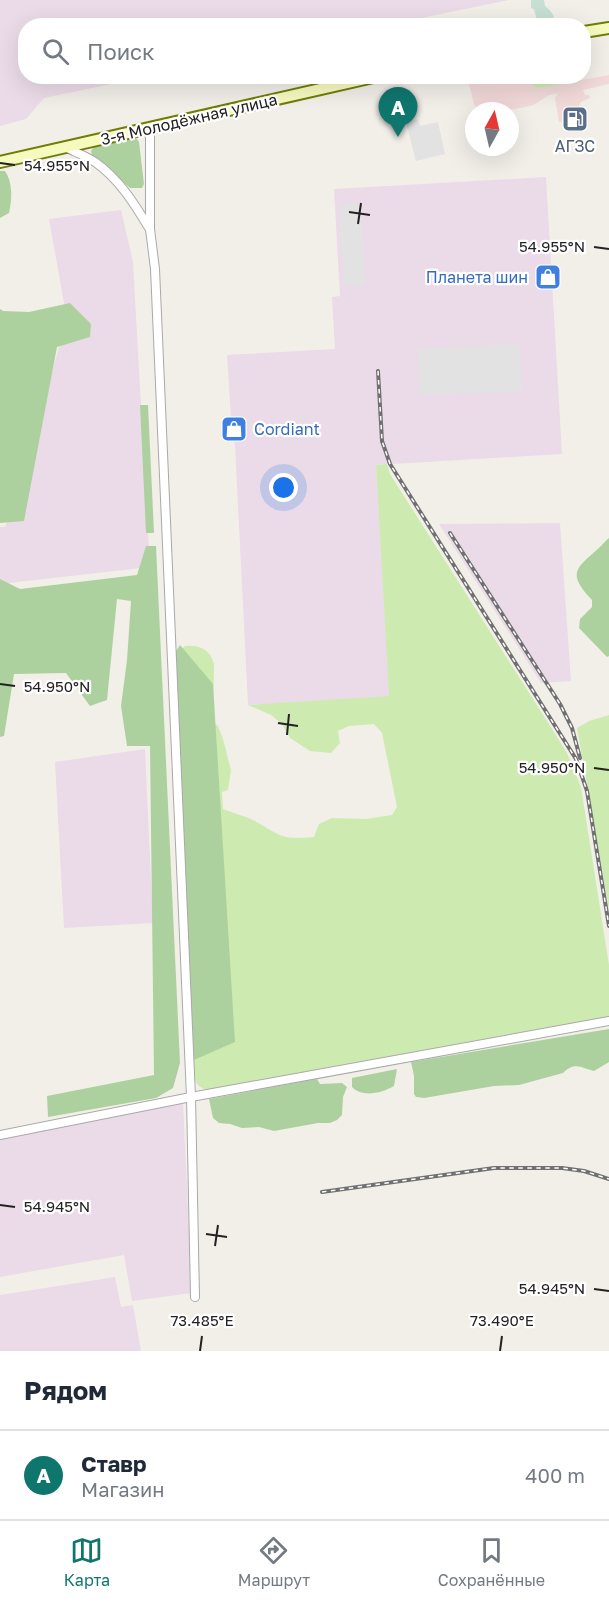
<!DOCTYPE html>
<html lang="ru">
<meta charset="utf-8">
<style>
body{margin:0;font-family:"Golos Text",sans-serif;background:#f2f2f3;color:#1f2937}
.compass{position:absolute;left:465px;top:102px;width:54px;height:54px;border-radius:50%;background:#fff;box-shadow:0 6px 24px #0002;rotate:8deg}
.you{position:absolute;left:284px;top:488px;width:21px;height:21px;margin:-15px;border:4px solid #fff;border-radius:50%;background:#1a73e8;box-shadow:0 0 0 9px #1a73e833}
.badge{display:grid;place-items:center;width:39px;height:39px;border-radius:50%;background:#0f766e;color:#fff;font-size:20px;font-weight:700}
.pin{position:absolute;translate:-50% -50px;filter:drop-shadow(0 2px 3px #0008)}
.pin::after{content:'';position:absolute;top:32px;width:21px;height:18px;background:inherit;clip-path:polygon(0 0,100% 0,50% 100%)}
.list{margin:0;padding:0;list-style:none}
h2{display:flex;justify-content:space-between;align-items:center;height:78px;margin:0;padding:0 24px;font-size:26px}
h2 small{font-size:20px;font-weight:400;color:#747a83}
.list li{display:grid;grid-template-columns:39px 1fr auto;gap:18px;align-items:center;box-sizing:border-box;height:90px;padding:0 24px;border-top:2px solid #e0e1e3}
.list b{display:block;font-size:22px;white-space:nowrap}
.list p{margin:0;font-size:20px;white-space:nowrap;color:#747a83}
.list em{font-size:20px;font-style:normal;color:#747a83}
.icon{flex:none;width:33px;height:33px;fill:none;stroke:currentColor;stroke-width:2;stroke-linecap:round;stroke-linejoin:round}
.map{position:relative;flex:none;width:609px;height:1351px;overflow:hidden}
.search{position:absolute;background:#fff;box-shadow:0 6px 24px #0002;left:18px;right:18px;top:18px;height:66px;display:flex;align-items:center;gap:15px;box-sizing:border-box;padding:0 21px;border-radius:24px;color:#747a83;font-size:22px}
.sheet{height:168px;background:#fff}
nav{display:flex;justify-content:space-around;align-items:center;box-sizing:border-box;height:84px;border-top:2px solid #e0e1e3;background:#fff;font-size:16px;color:#747a83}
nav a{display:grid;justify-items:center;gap:3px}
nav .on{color:#0f766e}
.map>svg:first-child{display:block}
.commercial{fill:#f2dad9}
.industrial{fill:#ebdbe8}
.grass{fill:#cdebb0}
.forest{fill:#add19e}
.wetland{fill:#c6e0d4}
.parking{fill:#e2e2e2}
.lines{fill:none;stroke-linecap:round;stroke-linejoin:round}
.minor-casing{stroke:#a9a9a9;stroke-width:10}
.secondary-casing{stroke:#707d05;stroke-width:14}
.minor{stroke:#fff;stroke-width:8}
.secondary{stroke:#f7fabf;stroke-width:10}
.rail-casing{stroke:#707070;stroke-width:4}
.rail{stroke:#fff;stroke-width:1.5;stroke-dasharray:4.5;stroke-linecap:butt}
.ticks{fill:none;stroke:#222;stroke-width:2}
.labels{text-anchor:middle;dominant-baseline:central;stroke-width:4.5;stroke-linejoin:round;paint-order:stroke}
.street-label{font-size:16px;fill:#222;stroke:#fff}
.service-label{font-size:16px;fill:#4e5e75;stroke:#fff}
.shop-label{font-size:16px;fill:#366cbe;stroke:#fff;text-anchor:end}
.ticks-label{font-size:15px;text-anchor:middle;fill:#222;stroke:#fff;stroke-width:4.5;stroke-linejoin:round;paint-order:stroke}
</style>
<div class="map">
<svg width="609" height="1351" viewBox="0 0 609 1351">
<rect width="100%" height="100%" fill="#f2efe9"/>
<path class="commercial" d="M609 75V84L583 90 585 95H589L590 98 581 102 579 105 583 125 569 127 568 121 559 122 555 98 558 93 547 96 534 105 505 111H478L474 104 467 77H529L538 88Z"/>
<g class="industrial">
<path d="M0 0H509L387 25 26 26V76L145 77 44 98 26 119 0 126Z"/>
<path d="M546 177 562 454 376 465 390 697 248 705 235 446 232 434 227 355 335 349 332 297 340 296 334 189Z"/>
<path d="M121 210 133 262 150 567 0 584V527H5L19 486 60 344 54 343 64 303 49 219Z"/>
<path d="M560 523 571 681 541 683 439 524Z"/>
<path d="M145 749 153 923 64 928 55 762Z"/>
<path d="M175 1102 183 1103 192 1293 132 1301 124 1255 0 1277V1139Z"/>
<path d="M115 1277 121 1307 133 1305 141 1351H0V1295Z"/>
</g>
<g class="grass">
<path d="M524 77H562L561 84 538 88 532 84 529 77Z"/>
<path d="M387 464 390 474 552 729 567 753 581 787 609 965V1018L551 1027 209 1090C201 1089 196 1085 194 1077L174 661 178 653 185 646C200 645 210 649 214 664L213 722 218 726 223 739 231 770 228 790 222 792 223 809C233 813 245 816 255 821 281 836 282 840 314 837L319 824 332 818 366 819 392 815 397 807 382 733 374 724 349 726 338 731 340 743 331 753 310 751 290 738 282 724 271 715 248 705 389 696 376 465Z"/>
<path d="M609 715V909L577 728 589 721Z"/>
</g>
<g class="forest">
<path d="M128 137 136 138 139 142 144 184 142 188H130L92 155 91 151 95 145Z"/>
<path d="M0 171H5C13 182 12 200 9 213L0 218Z"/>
<path d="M70 303 91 324 90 337 57 347 24 521 0 523V309L3 311 29 312Z"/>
<path d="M140 405H148L154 533H146Z"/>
<path d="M609 538V656L607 657 579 628 580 619 592 607V600C567 573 575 569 599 548 603 544 605 541 609 538Z"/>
<path d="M146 546H156L180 1063 173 1088 156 1098 48 1117 47 1096 154 1075 150 746H127L121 706 127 660 131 601 117 599 107 700 90 706 66 673 14 674 4 736 0 737V579L20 589 137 575Z"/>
<path d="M180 645 213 684 235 1042 194 1060 175 653Z"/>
<path d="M609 1029V1062L594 1071C581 1068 575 1061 563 1073L519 1085 494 1086 424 1098 416 1097 414 1094V1076L411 1062Z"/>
<path d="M397 1069 394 1086C382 1093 362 1098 352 1087V1078Z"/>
<path d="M317 1079 320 1084 342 1083 347 1087 343 1097 342 1115 337 1120 330 1123H318L274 1131 259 1127 242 1128 230 1124 219 1123 213 1118 209 1099Z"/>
</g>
<path class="wetland" d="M531 0H544L545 6C552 12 555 15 554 25H538L534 9 531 8Z"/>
<g class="parking">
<path d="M418 119 420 126 438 122 445 154 416 161 406 122Z"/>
<path d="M360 204 366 286H344L339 206Z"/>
<path d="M519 344 522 391 420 395 418 349Z"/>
</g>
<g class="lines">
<g class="minor-casing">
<g id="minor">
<path d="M150 127V229L155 269 191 1097 195 1297"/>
<path d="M65 147C75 152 86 156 95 162 119 179 134 203 149 228"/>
<path d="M0 1135 191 1097 609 1021"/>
</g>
</g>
<g class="secondary-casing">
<g id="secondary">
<path d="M584 32 609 28"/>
<path d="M0 162 378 76"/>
</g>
</g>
<use href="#minor" class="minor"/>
<use href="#secondary" class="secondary"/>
<g class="rail-casing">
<g id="rail">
<path d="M378 371 382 441 390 464 576 759 587 791 609 926"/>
<path d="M450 533 560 704 572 728 580 758"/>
<path d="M322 1192 494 1168H562L584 1171 609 1179"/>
</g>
</g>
<use href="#rail" class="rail"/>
</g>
<path class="ticks" d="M0 163 15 165M349 212 370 215M358 224 361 203M594 247 609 249M0 684 15 686M278 723 298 726M287 735 289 714M594 768 609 770M0 1205 15 1207M206 1234 227 1237M215 1246 218 1225M594 1289 609 1291M200 1351 202 1336M500 1351 502 1336"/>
<defs>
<g id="fuel-square" transform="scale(1.35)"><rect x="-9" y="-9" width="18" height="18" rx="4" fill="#5c6f8a" stroke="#fff"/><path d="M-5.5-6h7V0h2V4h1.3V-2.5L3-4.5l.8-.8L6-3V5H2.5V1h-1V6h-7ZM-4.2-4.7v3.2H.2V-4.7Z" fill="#fff"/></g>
<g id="shop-square" transform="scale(1.35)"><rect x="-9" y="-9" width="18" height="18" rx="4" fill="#3f7fe0" stroke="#fff"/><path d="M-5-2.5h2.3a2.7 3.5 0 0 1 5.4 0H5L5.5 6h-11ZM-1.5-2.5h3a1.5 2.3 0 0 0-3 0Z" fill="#fff"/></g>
</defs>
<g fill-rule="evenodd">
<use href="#fuel-square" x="575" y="119"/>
<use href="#shop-square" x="548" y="277"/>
<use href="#shop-square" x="234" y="429"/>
</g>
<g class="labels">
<g class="street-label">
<text transform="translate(189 119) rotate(-13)">3-я Молодёжная улица</text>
</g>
<g class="service-label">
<text x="575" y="146">АГЗС</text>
</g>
<g class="shop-label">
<text x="528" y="277">Планета шин</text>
<text x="254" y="429" text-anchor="start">Cordiant</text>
</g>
</g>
<g class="ticks-label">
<text x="57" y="171">54.955°N</text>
<text x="552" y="252">54.955°N</text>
<text x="57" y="692">54.950°N</text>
<text x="552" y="773">54.950°N</text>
<text x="57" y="1212">54.945°N</text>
<text x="552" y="1294">54.945°N</text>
<text x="202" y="1326">73.485°E</text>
<text x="502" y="1326">73.490°E</text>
</g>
</svg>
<svg class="compass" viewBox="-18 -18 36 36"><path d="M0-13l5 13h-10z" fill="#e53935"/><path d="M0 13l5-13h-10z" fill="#747a83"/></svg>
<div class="you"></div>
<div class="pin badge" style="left:398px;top:137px">A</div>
<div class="search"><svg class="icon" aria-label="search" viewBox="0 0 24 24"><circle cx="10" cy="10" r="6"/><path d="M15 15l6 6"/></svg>Поиск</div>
</div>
<section class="sheet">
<h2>Рядом<small></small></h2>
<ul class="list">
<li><span class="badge">A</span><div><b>Ставр</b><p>Магазин</p></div><em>400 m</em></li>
</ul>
</section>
<nav>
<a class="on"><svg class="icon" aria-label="map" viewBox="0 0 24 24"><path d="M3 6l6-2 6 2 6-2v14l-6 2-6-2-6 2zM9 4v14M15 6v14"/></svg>Карта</a>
<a><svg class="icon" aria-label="directions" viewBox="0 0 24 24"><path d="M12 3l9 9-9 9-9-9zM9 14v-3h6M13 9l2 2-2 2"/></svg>Маршрут</a>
<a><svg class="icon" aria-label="saved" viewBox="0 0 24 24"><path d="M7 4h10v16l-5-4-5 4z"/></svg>Сохранённые</a>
</nav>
